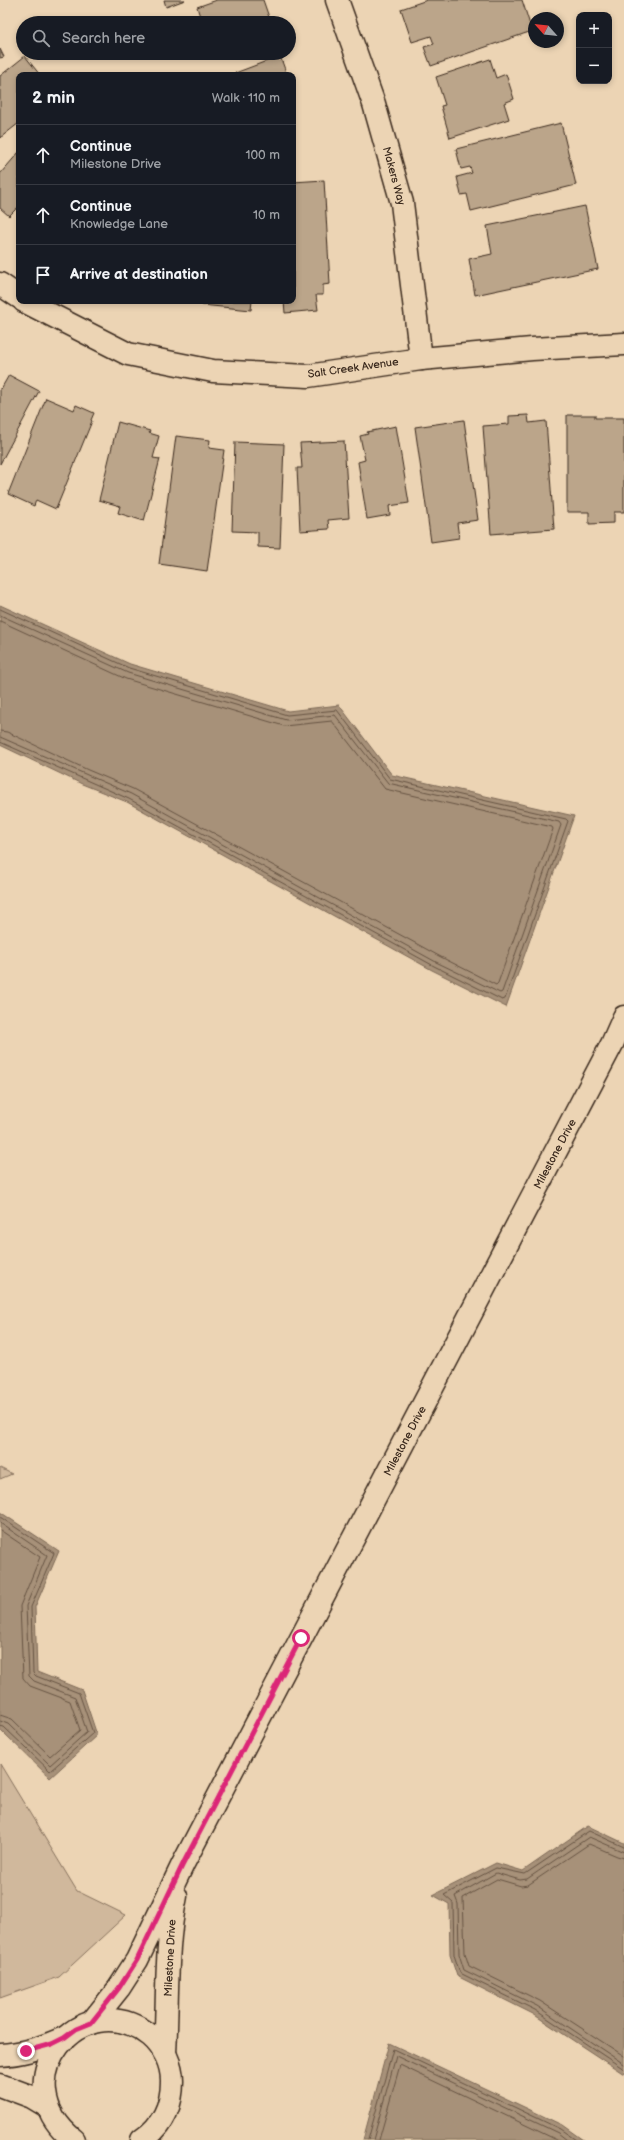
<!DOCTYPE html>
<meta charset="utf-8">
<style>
body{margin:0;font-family:"Balsamiq Sans",sans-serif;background:#242831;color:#f1f3f6}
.controls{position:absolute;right:12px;top:12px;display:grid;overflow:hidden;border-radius:8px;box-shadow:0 2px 6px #0003}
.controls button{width:36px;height:36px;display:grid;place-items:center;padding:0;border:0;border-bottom:1px solid #363941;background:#171b24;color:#f1f3f6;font:20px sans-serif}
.compass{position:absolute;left:528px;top:12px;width:36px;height:36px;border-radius:50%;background:#171b24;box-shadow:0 2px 6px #0003;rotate:297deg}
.stop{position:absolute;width:12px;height:12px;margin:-9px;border:3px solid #db2777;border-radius:50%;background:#fff}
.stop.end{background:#db2777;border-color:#fff;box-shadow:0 1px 4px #0008}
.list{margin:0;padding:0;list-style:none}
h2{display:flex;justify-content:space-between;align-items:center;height:52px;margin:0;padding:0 16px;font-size:17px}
h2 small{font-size:13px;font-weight:400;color:#9ea1a6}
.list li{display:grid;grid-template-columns:26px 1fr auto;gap:12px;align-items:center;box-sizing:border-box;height:60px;padding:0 16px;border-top:1px solid #363941}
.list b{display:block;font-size:15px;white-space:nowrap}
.list p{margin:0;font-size:13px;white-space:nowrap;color:#9ea1a6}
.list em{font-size:13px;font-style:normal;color:#9ea1a6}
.icon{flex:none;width:22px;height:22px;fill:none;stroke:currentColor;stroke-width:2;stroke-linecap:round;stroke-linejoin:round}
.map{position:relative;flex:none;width:624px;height:2140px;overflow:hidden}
.search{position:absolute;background:#171b24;box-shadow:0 2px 6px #0003;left:16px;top:16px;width:280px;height:44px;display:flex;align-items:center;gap:10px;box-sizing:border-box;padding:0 14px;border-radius:22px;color:#9ea1a6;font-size:15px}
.panel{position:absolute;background:#171b24;box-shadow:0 2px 6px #0003;left:16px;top:72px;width:280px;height:232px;border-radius:8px}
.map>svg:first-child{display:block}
.green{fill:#d0b89c;stroke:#86715d}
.water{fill:#a79179;stroke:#7c6855}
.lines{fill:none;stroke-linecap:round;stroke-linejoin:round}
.shore{stroke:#665342;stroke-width:1}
.building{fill:#bba58a;stroke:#3b2a1e}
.street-casing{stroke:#3b2a1e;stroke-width:25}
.street{stroke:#ecd4b4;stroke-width:22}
.route{stroke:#db2777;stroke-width:5}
.labels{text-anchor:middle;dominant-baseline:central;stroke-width:3;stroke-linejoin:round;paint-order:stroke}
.street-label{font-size:11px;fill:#3b2a1e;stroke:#ecd4b4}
</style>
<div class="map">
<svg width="624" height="2140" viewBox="0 0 624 2140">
<rect width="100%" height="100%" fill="#ecd4b4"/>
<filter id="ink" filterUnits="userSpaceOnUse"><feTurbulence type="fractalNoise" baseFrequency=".025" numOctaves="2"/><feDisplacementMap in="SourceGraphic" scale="8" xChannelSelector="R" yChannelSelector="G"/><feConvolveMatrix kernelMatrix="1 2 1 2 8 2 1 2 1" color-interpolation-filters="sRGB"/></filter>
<g filter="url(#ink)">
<g class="green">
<path d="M0 1468 12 1474 0 1479Z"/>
<path d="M0 1764 77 1891 126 1915 59 1977 0 1998Z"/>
</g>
<g class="water">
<path d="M0 605 130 664 288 711 339 705 392 775 574 816 506 1007 432 970 127 802 82 784 0 745Z"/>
<path d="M0 1512 59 1551 35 1607 37 1672 82 1690 97 1735 50 1778 0 1729Z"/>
<path d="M588 1826 624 1843V2074L533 2014 457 1976 450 1955 449 1904 433 1895 496 1863 523 1871Z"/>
<path d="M389 2043 562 2125 583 2140H363Z"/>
</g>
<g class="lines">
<g class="shore">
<path d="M0 609 129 668 287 715 337 710 390 779 566 819 568 821 505 999 502 1000 434 966 129 799 0 742"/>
<path d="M0 615 128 673 286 720 335 715 388 783 559 822 561 825 502 992 500 993 436 962 131 794 0 737"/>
<path d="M0 621 126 679 284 726 332 721 385 789 552 827 553 829 498 983 496 985 439 956 133 789 88 770 7 732 0 731"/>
<path d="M0 1517 54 1553 31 1607 33 1673 36 1676 79 1693 93 1733 50 1771 4 1727 0 1726"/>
<path d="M0 1523 47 1555 26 1606 29 1676 34 1681 75 1697 87 1732 50 1765 8 1724 0 1721"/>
<path d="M0 1530 40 1557 20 1606 23 1678 30 1686 70 1701 80 1730 50 1756 12 1719 0 1715"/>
<path d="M624 1847 589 1831 525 1874 496 1868 444 1895 453 1903 454 1955 460 1973 535 2010 624 2069"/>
<path d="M624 1852 589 1837 527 1879 520 1880 496 1873 455 1896 458 1904 459 1954 464 1970 537 2006 624 2064"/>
<path d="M624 1858 617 1856 589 1844 528 1885 521 1886 497 1879 463 1898 465 1953 469 1966 540 2001 624 2056"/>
<path d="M368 2140 393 2049 560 2129 576 2140"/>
<path d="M373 2140 396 2056 558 2133 567 2140"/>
<path d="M379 2140 400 2065 557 2140"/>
</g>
</g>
<g class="building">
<path d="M164 0H185L166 7Z"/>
<path d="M217 0H263L271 23H202L197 7Z"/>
<path d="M427 0H522L532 31 431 66 424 47 434 44 431 36 412 42 401 9Z"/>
<path d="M0 49 4 57 0 58Z"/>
<path d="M25 56 40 75H19V123L0 138V76Z"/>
<path d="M280 56 287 75H230Z"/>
<path d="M490 59 496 78 506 74 514 99 504 103 509 119 450 138 441 106 445 105 436 77Z"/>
<path d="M561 123 576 185 471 211 467 194 461 195 457 177 472 173 470 167 461 169 456 149Z"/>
<path d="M19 152V206L9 216 0 208V174Z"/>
<path d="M324 180 330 284 323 285V295H316L318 310 285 313 284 301H293V182Z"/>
<path d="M585 206 598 269 475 295 469 259 492 254 487 226Z"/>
<path d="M202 301H252L251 310 202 305Z"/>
<path d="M9 375 39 391 0 464V388L1 389Z"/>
<path d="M46 398 74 410 76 405 94 413 91 420 92 421 56 509 36 500 34 506 8 494Z"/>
<path d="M528 415 529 423 546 421 554 529 491 534 483 426 509 424V416Z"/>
<path d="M567 415H595V418H624V512H614V523L589 524V512H567Z"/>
<path d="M464 420 478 520 457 523 459 538 431 542 415 427Z"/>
<path d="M118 422 150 431 149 433 159 436 153 458 160 459 144 521 118 513 120 506 99 500Z"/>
<path d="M396 426 409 503 389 506 390 515 367 519 358 462 365 460 360 436 368 434 367 432Z"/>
<path d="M176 436 210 440 209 448 224 450 207 571 159 564Z"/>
<path d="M344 441 349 518 328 520 329 529 300 531 297 468H302L300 443Z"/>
<path d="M235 442 284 444 280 548 258 547V532L232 531Z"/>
</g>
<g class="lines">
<g class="street-casing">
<g id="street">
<path d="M337 0 374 104 402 203 421 359"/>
<path d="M0 284 19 297"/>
<path d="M24 301 128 354 213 371 308 376 421 359 532 349 624 344"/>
<path d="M91 2023 119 1988 137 1960 183 1864 612 1044 624 1017"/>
<path d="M165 2053C168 2000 165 1948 176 1896"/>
<path d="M0 2055C22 2054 44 2047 64 2038"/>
<path d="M0 2085 32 2097 47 2106"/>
<path d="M74 2140C0 2082 81 1981 151 2036 164 2047 172 2065 172 2081 172 2106 163 2126 142 2140"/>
</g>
</g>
<use href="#street" class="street"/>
</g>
</g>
<g class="lines" filter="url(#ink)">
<path class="route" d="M26 2051 52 2044 64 2038 76 2029 91 2023 119 1988 137 1960 183 1864 301 1638"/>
</g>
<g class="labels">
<g class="street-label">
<text transform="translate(394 176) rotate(75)">Makers Way</text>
<text transform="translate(353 368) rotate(-8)">Salt Creek Avenue</text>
<text transform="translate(555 1154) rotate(-62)">Milestone Drive</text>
<text transform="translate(405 1441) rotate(-62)">Milestone Drive</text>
<text transform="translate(170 1958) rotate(-87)">Milestone Drive</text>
</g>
</g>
</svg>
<div class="controls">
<button>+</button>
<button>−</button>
</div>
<svg class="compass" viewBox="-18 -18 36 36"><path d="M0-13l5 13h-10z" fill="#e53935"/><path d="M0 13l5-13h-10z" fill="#9ea1a6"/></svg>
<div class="stop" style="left:301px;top:1638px"></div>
<div class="stop end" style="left:26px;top:2051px"></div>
<div class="search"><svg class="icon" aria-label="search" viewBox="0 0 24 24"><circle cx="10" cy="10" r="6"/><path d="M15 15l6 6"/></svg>Search here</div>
<section class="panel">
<h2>2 min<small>Walk · 110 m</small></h2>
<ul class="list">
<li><svg class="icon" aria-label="ahead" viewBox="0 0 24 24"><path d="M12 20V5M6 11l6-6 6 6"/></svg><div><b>Continue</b><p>Milestone Drive</p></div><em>100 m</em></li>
<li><svg class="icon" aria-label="ahead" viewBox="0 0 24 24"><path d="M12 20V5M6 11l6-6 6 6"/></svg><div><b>Continue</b><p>Knowledge Lane</p></div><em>10 m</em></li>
<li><svg class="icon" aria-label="arrive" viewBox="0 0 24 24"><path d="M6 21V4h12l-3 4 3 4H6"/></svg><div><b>Arrive at destination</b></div></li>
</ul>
</section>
</div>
